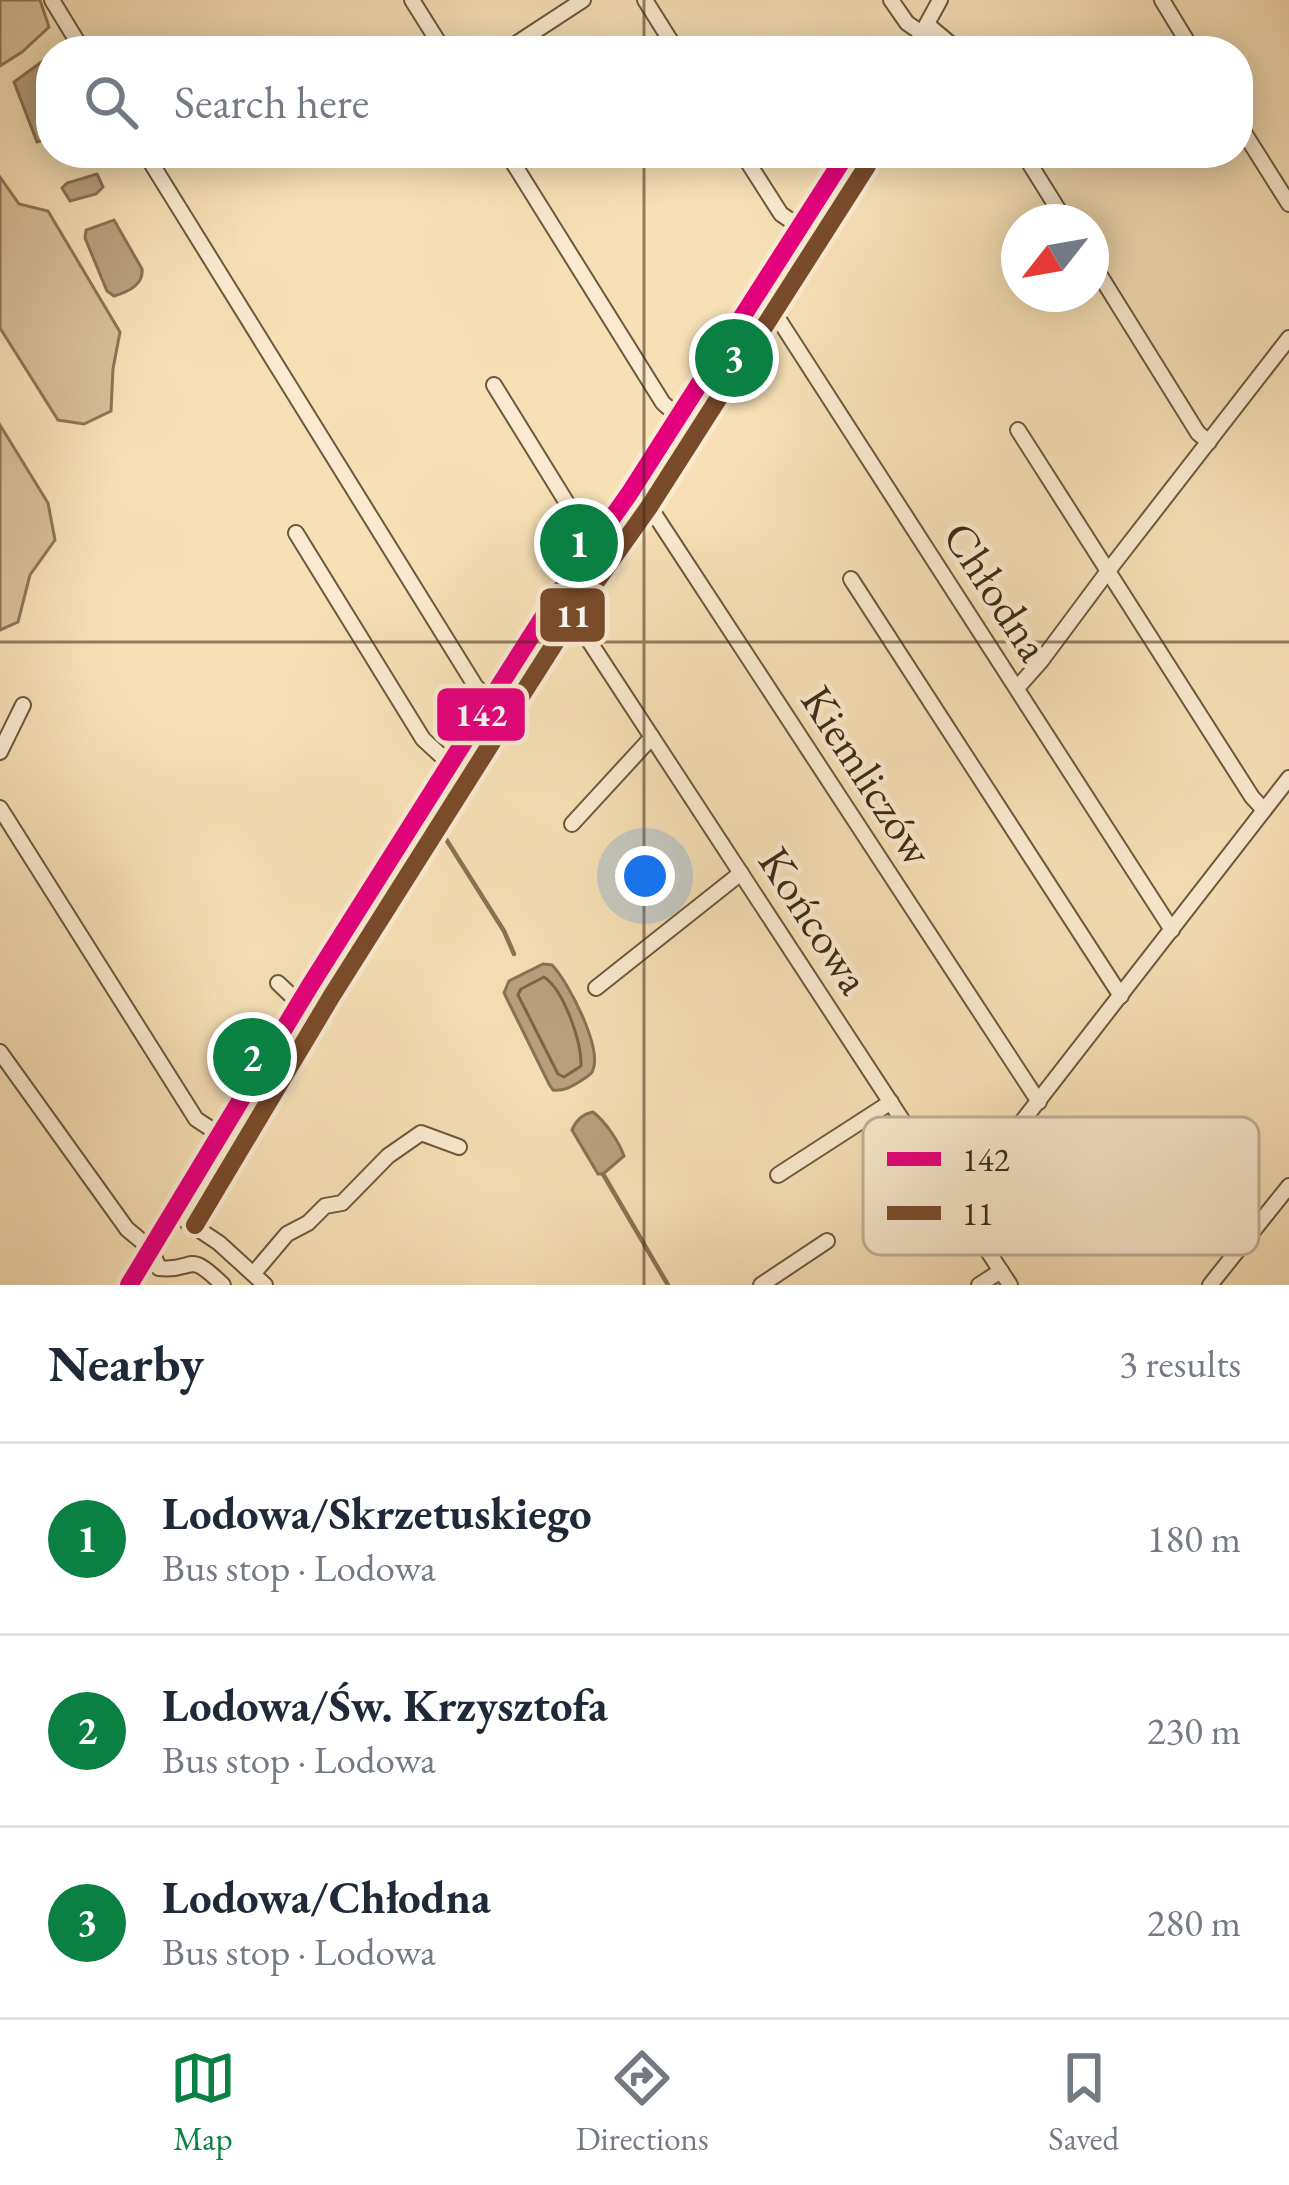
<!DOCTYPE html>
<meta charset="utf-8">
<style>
body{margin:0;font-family:"EB Garamond",serif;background:#f2f2f3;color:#1f2937}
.compass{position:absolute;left:1001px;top:204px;width:108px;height:108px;border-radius:50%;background:#fff;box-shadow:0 6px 30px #0003;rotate:239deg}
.you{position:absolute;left:645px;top:876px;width:42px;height:42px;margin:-30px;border:9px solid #fff;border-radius:50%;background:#1a73e8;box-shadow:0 0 0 18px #1a73e833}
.badge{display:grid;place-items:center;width:78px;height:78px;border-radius:50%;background:#0b8043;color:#fff;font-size:39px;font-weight:700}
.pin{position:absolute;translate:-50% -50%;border:6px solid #fff;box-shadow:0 3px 12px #0006}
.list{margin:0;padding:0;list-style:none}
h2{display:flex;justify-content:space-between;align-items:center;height:156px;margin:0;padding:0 48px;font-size:51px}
h2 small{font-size:39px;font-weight:400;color:#747a83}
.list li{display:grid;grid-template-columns:78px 1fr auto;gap:36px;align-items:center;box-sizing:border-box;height:192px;padding:0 48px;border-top:3px solid #e0e1e3}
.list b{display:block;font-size:45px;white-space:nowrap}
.list p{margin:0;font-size:39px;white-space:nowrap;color:#747a83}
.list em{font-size:39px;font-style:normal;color:#747a83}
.icon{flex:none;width:66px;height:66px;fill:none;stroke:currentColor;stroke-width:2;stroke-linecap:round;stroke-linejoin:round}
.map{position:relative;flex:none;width:1289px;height:1285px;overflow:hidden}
.search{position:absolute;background:#fff;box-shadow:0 6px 30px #0003;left:36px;right:36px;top:36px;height:132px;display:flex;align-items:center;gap:30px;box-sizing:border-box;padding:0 42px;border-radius:48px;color:#747a83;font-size:45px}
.sheet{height:732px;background:#fff}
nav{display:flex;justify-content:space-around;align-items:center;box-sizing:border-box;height:168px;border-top:3px solid #e0e1e3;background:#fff;font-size:33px;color:#747a83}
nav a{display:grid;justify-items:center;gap:6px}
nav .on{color:#0b8043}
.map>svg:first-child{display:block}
.green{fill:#d8c19a;stroke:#8c7656;stroke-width:3}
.water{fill:#b9a27e;stroke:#897253;stroke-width:3}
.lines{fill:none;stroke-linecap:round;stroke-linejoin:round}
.shore{stroke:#7c6648;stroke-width:3}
.stream{stroke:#897253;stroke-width:4.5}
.minor-casing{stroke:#6e583b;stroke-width:18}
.minor{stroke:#faebd0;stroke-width:14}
.bus-1-casing{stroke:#faebd0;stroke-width:27}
.bus-2-casing{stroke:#faebd0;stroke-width:27}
.bus-1{stroke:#e5007d;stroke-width:18}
.bus-2{stroke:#7a4b2a;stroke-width:18}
.grid{fill:none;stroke:#402a12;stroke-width:3;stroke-opacity:0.55}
.labels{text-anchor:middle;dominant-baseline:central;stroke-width:9;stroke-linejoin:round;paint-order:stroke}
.street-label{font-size:45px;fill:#402a12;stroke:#faebd0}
.key{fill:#faebd0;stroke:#c2b197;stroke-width:3}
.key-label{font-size:33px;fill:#402a12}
.line-badge{stroke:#faebd0;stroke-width:4.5}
.badge-label{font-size:33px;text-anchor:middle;font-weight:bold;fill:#fff}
</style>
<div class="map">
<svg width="1289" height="1285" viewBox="0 0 1289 1285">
<rect width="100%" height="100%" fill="#f7e0b6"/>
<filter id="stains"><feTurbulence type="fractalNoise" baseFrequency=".00167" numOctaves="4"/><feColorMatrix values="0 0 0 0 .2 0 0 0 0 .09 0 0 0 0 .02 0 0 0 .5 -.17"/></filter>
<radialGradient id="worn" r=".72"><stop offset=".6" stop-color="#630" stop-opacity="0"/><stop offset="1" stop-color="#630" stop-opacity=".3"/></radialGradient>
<g class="green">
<path d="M0 0H40L49 27 22 52 0 66Z"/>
<path d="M0 177 19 204 48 211 120 332 113 369 111 411 84 424 58 420 0 328Z"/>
<path d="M0 425 48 503 55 540 30 575 18 622 0 630Z"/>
</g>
<g class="water">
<path d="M51 55V138L37 142 14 82Z"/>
<path d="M97 174 103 187 96 194 70 201 62 188 67 183Z"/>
<path d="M114 220 142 269C144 285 128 292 114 296L107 291 85 238 86 230Z"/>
<path d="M543 964 552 965C568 981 602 1047 593 1070 592 1075 583 1079 579 1082 569 1088 564 1091 553 1090L549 1084 504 993 509 981Z"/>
<path d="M593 1112C606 1122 619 1142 624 1156L603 1174H598L572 1130C576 1120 583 1114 593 1112Z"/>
</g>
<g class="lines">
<path class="shore" d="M544 977C564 990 582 1043 581 1066L564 1077 558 1074 518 995 521 989Z"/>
<g class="stream">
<path d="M440 823 444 836 504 931 514 954"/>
<path d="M603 1174 668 1285"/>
</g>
<g class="minor-casing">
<g id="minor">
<path d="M52 0 83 51"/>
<path d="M412 0 444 51"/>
<path d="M645 0 677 51"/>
<path d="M891 0 907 23 923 34"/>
<path d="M1162 0 1193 51"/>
<path d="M928 25 959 51"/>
<path d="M505 51 583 0"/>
<path d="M912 51 940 0"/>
<path d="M1238 123 1289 204"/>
<path d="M145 153 476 687 491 699"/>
<path d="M507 153 663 403 679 417"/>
<path d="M742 153 781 214 800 227"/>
<path d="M1023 153 1066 222"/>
<path d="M1091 261 1198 433 1209 442"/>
<path d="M754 299 781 323 1172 930"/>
<path d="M494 385 570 508 599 537"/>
<path d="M1018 430 1252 797 1264 810"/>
<path d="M629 494 655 515 1039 1102"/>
<path d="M296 533 423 739 450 764"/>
<path d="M851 579 1121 996"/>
<path d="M556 597 578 624 1010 1285"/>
<path d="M1017 688 1041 661 1108 571 1289 338"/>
<path d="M0 752 23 705"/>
<path d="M0 808 196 1119 220 1135"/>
<path d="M572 824 652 737"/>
<path d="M278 983 299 1003"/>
<path d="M596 988 741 873"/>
<path d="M0 1052 127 1229 151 1249 159 1268C197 1272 185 1248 223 1285"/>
<path d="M778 1175 891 1102"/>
<path d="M954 1200 969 1190 1289 778"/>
<path d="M174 1213 219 1243 265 1285"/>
<path d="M254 1273 287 1234 308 1223 325 1206 342 1203 388 1156 421 1133 459 1147"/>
<path d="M129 1285 311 984 491 699 556 597 629 494 847 153"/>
<path d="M761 1285 827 1241"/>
<path d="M979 1285 1001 1271"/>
<path d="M1210 1285 1289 1186"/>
</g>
</g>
<use href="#minor" class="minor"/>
<g class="bus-1-casing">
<path id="bus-1" d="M129 1285 311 984 491 699 556 597 629 494 847 153"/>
</g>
<g class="bus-2-casing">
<path id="bus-2" d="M195 1225 331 997 511 712 576 610 649 507 867 166"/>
</g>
<use href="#bus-1" class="bus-1"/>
<use href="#bus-2" class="bus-2"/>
</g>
<path class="grid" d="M644 0V51M644 153V1285M0 642H1289"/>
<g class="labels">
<g class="street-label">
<text transform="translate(997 591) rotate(57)">Chłodna</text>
<text transform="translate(868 775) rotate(57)">Kiemliczów</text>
<text transform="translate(815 920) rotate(57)">Końcowa</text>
</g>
</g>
<rect x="863" y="1117" width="396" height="138" rx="18" class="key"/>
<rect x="887" y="1152" width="54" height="14" fill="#e5007d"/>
<rect x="887" y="1206" width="54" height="14" fill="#7a4b2a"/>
<g class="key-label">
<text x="962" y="1171">142</text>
<text x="962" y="1225">11</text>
</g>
<g class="line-badge">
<rect x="538" y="586" width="69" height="58" rx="12" fill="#7a4b2a"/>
<rect x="435" y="686" width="92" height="57" rx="12" fill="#e5007d"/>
</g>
<g class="badge-label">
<text x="573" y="627">11</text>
<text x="481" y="726">142</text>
</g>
<rect width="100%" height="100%" filter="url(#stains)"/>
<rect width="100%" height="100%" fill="url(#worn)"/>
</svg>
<svg class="compass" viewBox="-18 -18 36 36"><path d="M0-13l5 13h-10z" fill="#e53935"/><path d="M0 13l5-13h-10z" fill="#747a83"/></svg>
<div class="you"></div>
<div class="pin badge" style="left:579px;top:543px">1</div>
<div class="pin badge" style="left:252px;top:1057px">2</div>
<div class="pin badge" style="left:734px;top:358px">3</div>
<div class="search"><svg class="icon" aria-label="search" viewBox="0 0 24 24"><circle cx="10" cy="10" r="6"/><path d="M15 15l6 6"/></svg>Search here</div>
</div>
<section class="sheet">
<h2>Nearby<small>3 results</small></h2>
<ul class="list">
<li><span class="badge">1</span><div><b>Lodowa/Skrzetuskiego</b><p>Bus stop · Lodowa</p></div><em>180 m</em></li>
<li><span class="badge">2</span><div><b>Lodowa/Św. Krzysztofa</b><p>Bus stop · Lodowa</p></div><em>230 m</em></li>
<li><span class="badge">3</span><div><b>Lodowa/Chłodna</b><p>Bus stop · Lodowa</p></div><em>280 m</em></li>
</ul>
</section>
<nav>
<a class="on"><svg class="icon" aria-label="map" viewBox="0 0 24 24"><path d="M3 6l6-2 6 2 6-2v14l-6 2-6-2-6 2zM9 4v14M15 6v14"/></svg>Map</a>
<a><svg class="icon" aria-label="directions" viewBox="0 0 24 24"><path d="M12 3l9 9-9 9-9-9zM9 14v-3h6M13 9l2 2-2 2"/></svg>Directions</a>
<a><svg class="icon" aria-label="saved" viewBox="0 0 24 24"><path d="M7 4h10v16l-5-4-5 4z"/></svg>Saved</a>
</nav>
